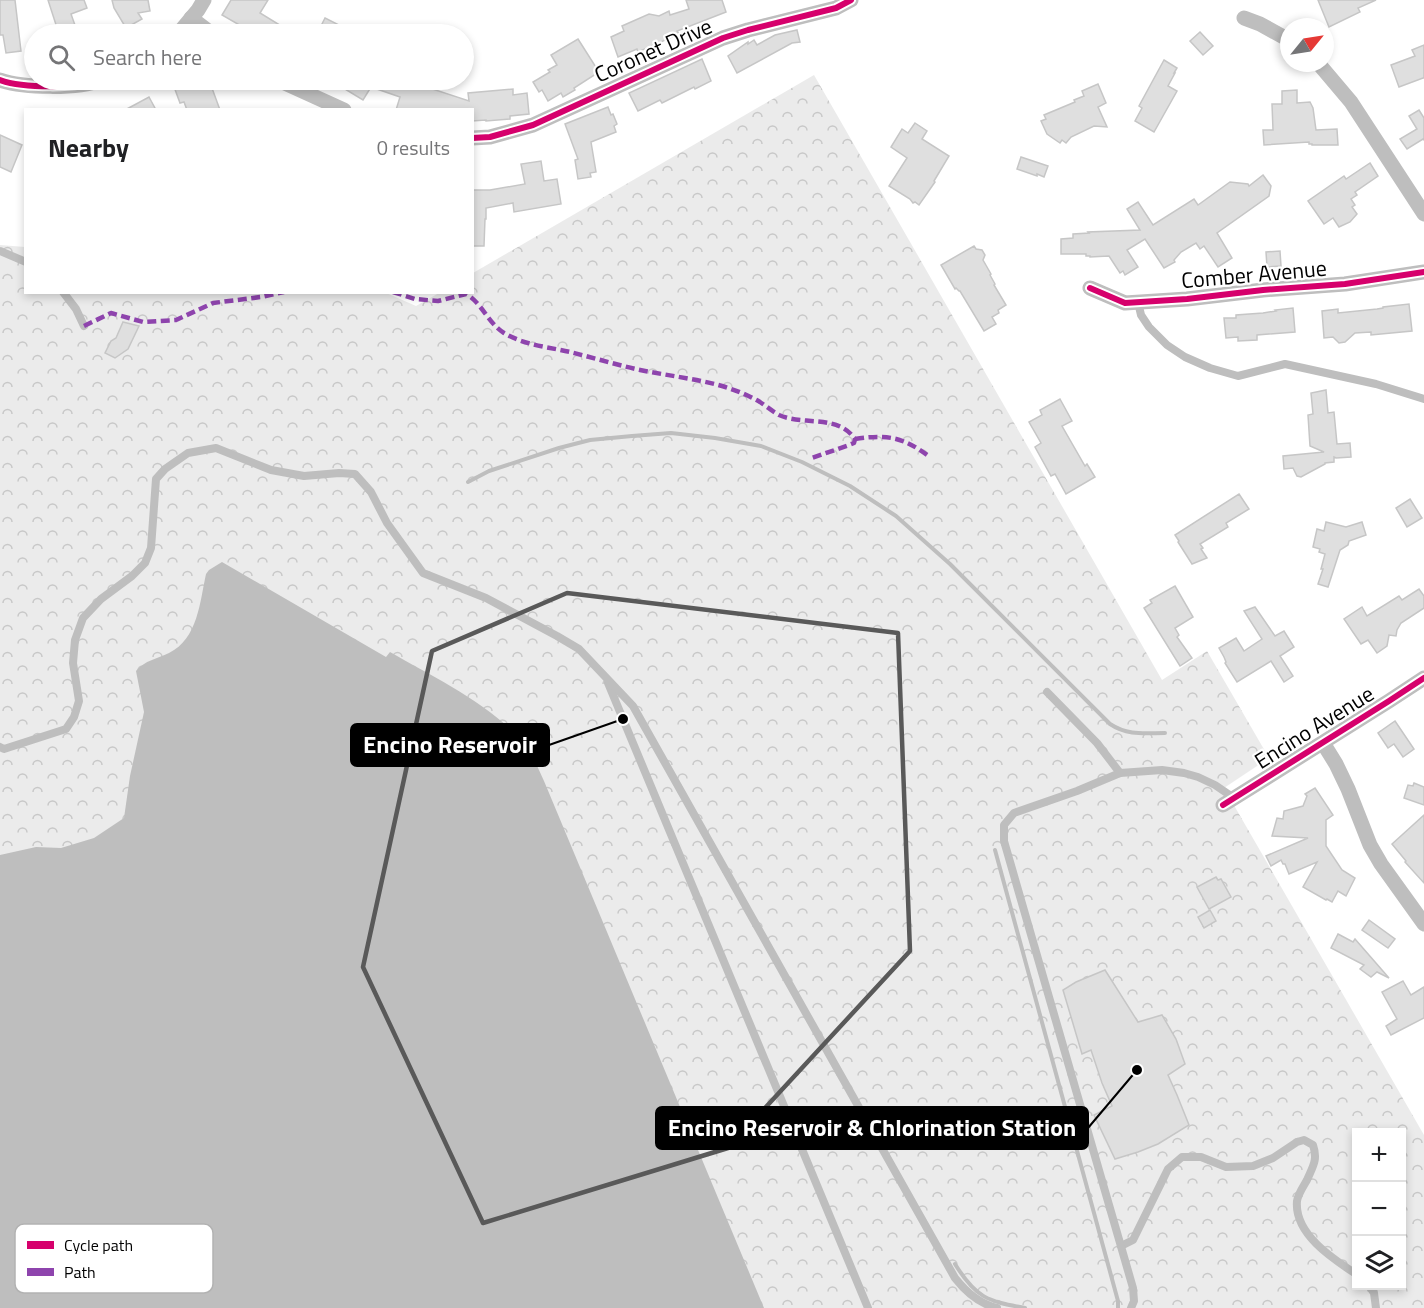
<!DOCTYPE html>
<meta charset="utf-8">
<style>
body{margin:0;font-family:"Titillium Web",sans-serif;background:#f6f6f6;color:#202124}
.controls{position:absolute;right:18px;bottom:18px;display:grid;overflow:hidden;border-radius:0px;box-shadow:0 3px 9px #0003}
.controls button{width:54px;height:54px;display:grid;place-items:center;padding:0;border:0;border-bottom:2px solid #e0e0e0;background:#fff;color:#202124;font:30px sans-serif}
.compass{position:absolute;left:1280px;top:18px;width:54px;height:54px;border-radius:50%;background:#fff;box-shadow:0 3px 9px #0003;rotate:60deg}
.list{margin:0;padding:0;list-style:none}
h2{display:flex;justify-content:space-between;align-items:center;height:78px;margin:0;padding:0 24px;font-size:26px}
h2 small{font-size:20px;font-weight:400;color:#757577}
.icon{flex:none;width:33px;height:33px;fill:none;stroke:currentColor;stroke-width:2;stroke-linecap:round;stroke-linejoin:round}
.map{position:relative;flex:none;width:1424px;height:1308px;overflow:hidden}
.search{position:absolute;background:#fff;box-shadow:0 3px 9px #0003;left:24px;top:24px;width:450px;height:66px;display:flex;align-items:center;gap:15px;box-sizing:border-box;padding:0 21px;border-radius:33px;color:#757577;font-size:22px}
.panel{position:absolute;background:#fff;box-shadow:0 3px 9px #0003;left:24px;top:108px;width:450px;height:186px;border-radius:0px}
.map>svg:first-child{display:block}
.forest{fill:url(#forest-crowns);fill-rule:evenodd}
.water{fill:#bebebe}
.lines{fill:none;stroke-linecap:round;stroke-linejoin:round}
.stream{stroke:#bebebe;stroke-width:4}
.building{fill:#dfdfdf;stroke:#c6c6c6;stroke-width:1.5}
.lane{stroke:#bebebe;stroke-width:8}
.street{stroke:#bebebe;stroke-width:15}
.quiet{stroke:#8e44ad;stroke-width:4.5;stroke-dasharray:9 4.5;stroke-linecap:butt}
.cycleway-casing{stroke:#fff;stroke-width:10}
.cycleway{stroke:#d6006c;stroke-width:6}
.marked{fill:none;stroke:#595959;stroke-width:4.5;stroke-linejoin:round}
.labels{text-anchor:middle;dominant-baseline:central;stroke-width:4.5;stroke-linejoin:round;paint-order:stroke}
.street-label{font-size:22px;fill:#000;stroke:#fff}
.key{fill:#fff;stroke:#b2b2b2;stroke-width:1.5}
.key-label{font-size:16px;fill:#000}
.leader{fill:none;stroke:#000;stroke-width:2}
.callout-dot{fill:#000;stroke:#fff;stroke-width:2}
.callout{fill:#000;stroke:#000;stroke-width:2}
.callout-label{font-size:24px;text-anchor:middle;font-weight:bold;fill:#fff}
</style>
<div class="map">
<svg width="1424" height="1308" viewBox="0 0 1424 1308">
<defs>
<pattern id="forest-crowns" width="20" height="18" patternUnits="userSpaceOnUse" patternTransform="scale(1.5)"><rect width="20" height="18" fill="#ebebeb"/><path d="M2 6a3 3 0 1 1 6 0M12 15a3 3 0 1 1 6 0" fill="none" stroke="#c8c8c8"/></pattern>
</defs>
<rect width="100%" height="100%" fill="#fff"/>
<path class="forest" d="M814 75 1162 680 1207 651 1269 758 1224 788 1424 1135V1308H0V245L25 247 26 292H384L416 306 439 293 472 292 473 273ZM1356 1132H1402V1286H1356Z"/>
<path class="water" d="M222 562 386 657 390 652C433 677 493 705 524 744 533 755 538 768 544 781L764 1308H0V855L36 847 61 848 94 838 124 818 130 776 144 712 136 671C145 660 157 659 169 653 198 639 200 601 206 574L209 570Z"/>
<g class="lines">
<g class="stream">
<path d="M468 482 489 471 559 448 590 440 632 436 671 433 715 438 761 446 802 462 850 486 896 516 950 564 1110 724C1128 736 1145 733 1165 733"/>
<path d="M995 850 1118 1301V1308"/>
<path d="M955 1264C976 1298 987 1301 1025 1308"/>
</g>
</g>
<g class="building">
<path d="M0 0H15L21 51 6 53 3 35H0Z"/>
<path d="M48 0H84L87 8 71 14 76 28 73 29 75 34H59Z"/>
<path d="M112 0H148L150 11 138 13 142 19 126 28 114 8Z"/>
<path d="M231 0H268L260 13 283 27 279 34H255L222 15Z"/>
<path d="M686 0H722L726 12 677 31 679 34 638 52 637 49 618 57 611 37 624 31 622 26 649 14 659 16 669 11 670 15 689 9Z"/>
<path d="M1318 0H1376L1358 8 1360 12 1329 27Z"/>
<path d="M325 18 339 25 334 34H317Z"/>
<path d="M797 30 800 42 792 43 737 73 728 56 748 42V44L754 40 757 45 775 35Z"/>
<path d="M1200 32 1213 46 1203 55 1190 41Z"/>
<path d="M578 39 599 72 574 88 575 90 563 97 561 93 548 101 542 90 539 92 533 82 550 72 548 70 557 65 551 55Z"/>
<path d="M1424 45V78H1423L1399 87 1391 65 1415 56 1412 50Z"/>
<path d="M702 59 711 81 695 89 694 87 662 103 660 100 638 111 629 93Z"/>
<path d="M1164 60 1177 68 1174 73H1175L1168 86 1177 91 1154 132 1135 121 1142 108 1139 106Z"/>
<path d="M184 80H209L220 110H187L184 102 180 103 173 84Z"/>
<path d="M330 80H405L469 101 468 93 513 89V95L527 93 529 114 510 116V119L486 121V120L472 121V110H396L400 97 371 87 363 100Z"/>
<path d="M1098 84 1106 103 1098 107 1107 127 1094 126 1071 137 1066 143 1062 140 1060 143 1047 134 1041 121 1046 119 1044 115 1075 102 1074 100 1084 96 1082 91Z"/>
<path d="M1297 90V103L1310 102 1313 108 1316 130 1337 129 1338 145H1312V144H1309V142L1264 145 1263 130H1273L1272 104H1282V91Z"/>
<path d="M149 97 156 110H125Z"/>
<path d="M608 107 611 115 613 114 617 124 614 126 616 132 591 142 596 172 590 173 591 177 578 179 575 160 578 159 565 124Z"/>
<path d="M1419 110 1424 118V140L1423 139 1407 149 1400 139 1417 129 1409 116Z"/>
<path d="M915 123 927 131 922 139 949 156 934 181 935 182 919 205 915 202 913 203 910 199 889 186 907 158 891 147 902 129 908 133Z"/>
<path d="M0 135 22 145 11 172 0 167Z"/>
<path d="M1021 157 1048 166 1044 177 1037 174V176L1017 169Z"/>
<path d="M541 161 544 181 557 179 561 204 514 212 513 203 486 208V219H485L484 246H472V190H490L525 184 521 164Z"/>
<path d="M1370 163 1378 176 1355 192 1357 195 1351 199 1355 205 1352 207 1357 214 1350 222 1339 227 1333 218 1324 224 1308 201 1344 176 1346 179Z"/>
<path d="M1263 175 1271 186 1269 196 1217 233 1232 258 1218 267 1204 246 1200 249 1196 243 1181 252 1174 260 1175 262 1164 268 1145 239 1127 250 1138 267 1125 275 1123 271 1120 273 1109 256 1090 257V256H1086V254H1061V239L1073 238V234L1089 233 1088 232 1140 230 1127 209 1138 202 1153 225 1194 199 1198 205 1230 182 1248 184 1249 186Z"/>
<path d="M974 246 976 249 982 250 985 255 983 260 991 274 990 275 995 284 994 285 1006 305 998 310 999 313 992 317 996 324 984 331 960 291H959L956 288 955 289 941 265Z"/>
<path d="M1280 251 1281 266 1267 267 1266 252Z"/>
<path d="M1409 304 1412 331 1371 335V332L1355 333 1345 342 1339 343 1333 337 1324 338 1322 311 1338 309V313L1377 309 1383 308V307Z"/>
<path d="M1293 308 1295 332 1257 335V340L1238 341V337L1226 338 1224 318H1236V315L1263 313 1276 311 1275 310Z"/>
<path d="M123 322 139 326 128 349 115 358 105 353 111 341 116 338Z"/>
<path d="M1326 390 1328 413 1334 412 1337 444 1350 443 1351 457 1336 458 1334 457V462L1325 463V464L1301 477 1297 476 1293 468 1284 469 1283 456 1324 452 1310 446 1308 415 1313 414 1311 393Z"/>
<path d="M1060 399 1072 421 1062 426 1085 466 1087 464 1095 477 1066 494 1055 474 1051 476 1035 447 1041 443 1029 422 1042 415 1040 410Z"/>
<path d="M1239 494 1249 509 1226 523 1228 527 1200 544 1203 548 1201 549 1207 558 1192 564 1178 542 1179 541 1175 535Z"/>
<path d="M1410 499 1422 518 1407 527 1396 508Z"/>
<path d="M1326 522 1346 527 1362 522 1366 535 1349 541 1348 545 1340 550 1328 587 1318 584 1323 569H1321L1325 554 1319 552 1320 549 1313 547 1317 529 1324 531Z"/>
<path d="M1175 586 1193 617 1175 628 1179 635 1177 637 1192 658 1180 666 1144 608 1152 603 1150 600Z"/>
<path d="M1419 589 1424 596V608L1401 623 1397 630 1396 636 1389 635 1387 646 1377 653 1368 640 1361 644 1344 619 1362 607 1367 616 1399 596 1402 600Z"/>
<path d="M1255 607 1275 636 1284 631 1294 647 1280 656 1293 676 1284 682 1271 661 1237 682 1225 663 1226 662 1224 657 1219 648 1236 638 1244 651 1262 639 1244 611Z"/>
<path d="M1395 721 1414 749 1403 757 1394 744 1388 748 1378 733Z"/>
<path d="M1414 783 1424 787V805L1404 798 1408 785 1413 786Z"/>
<path d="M1315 788 1333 815 1326 820V846L1342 870 1355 878 1346 896 1338 891 1332 902 1327 899 1326 900 1303 887 1317 862 1289 874 1285 864H1283L1281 860 1271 866 1266 856 1308 838 1272 836 1277 818 1283 819 1284 811 1303 806 1307 796 1305 794Z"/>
<path d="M1424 815V883L1405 862 1406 861 1392 844Z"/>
<path d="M1216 877 1218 880 1221 879 1231 897 1209 909 1197 887Z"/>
<path d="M1210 910 1216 921 1204 928 1198 917Z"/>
<path d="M1369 920 1395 939 1388 948 1362 930Z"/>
<path d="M1338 934 1353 942 1355 939 1389 978 1377 972 1371 977 1360 969 1364 965 1331 948Z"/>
<path d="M1105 970 1138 1022 1162 1015 1176 1039 1185 1064 1168 1075 1177 1095 1189 1125 1158 1144 1138 1152 1115 1159 1094 1115 1112 1106 1102 1083 1091 1050 1082 1054 1063 990 1076 982Z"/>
<path d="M1403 981 1411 995 1424 987V1018L1391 1035 1386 1026 1397 1019 1382 992Z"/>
</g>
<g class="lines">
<g class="lane">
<path d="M0 251 26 262"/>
<path d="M63 292 76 309 84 326"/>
<path d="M1138 302 1141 315 1149 327 1167 345 1185 357 1210 368 1238 376 1285 364 1376 384 1424 399"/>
<path d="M608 683 868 1308"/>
<path d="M1047 692 1097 743 1120 773"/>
<path d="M0 747 4 749 66 729 74 717 79 701 73 663 75 640 83 618 101 599 132 576 145 563 151 548 156 479 165 469 188 453 216 448 271 470 304 476 339 473 355 474 371 492 387 523 423 573 486 598 557 636 579 649 633 706 955 1278C966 1292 980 1304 997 1308"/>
<path d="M1121 1246 1133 1240 1168 1169 1182 1157H1201L1226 1167 1253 1166 1273 1158 1297 1142 1304 1140 1313 1145C1318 1160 1313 1166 1307 1180 1303 1187 1298 1194 1297 1201 1294 1234 1333 1259 1356 1274"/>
<path d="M1369 1286 1374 1293 1376 1308"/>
<path d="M1131 1308 1134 1301 1133 1288 1004 841V825L1014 813 1077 791 1120 773 1162 770 1184 773 1198 777 1215 785 1234 798"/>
</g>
<g class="street">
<path d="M191 18 212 34"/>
<path d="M1244 18 1260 24 1289 40"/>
<path d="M178 34 198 10 204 0"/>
<path d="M1318 63 1351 102 1424 214"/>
<path d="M0 80C22 88 79 89 100 80"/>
<path d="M278 80 344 110"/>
<path d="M472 138 490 137 533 125 723 38 748 30 836 8 851 0"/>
<path d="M1090 288 1125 303 1187 299 1263 290 1345 284 1424 272"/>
<path d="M1323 743 1336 764 1348 789 1370 845 1381 864 1424 924"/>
<path d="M1223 805 1389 701 1424 678"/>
</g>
<g class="quiet">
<path d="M393 292 415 299 438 301 466 294C482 303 488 323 504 333 524 345 548 347 570 352 595 358 620 366 645 371 671 376 697 379 722 386 735 390 748 395 760 402 766 406 772 411 779 415 804 426 838 414 855 439L854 443 849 445 812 458"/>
<path d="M84 326 111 313 143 322 176 320 213 303 261 297 284 292"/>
<path d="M855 439C888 434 903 437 930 457"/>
</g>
<g class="cycleway-casing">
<g id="cycleway">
<path d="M0 80C22 88 79 89 100 80"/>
<path d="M472 138 490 137 533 125 723 38 748 30 836 8 851 0"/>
<path d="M1090 288 1125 303 1187 299 1263 290 1345 284 1424 272"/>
<path d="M1223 805 1389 701 1424 678"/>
</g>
</g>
<use href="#cycleway" class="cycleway"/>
</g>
<path class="marked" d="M567 593 898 633 910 951 728 1148 483 1223 363 967 432 651Z"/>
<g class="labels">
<g class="street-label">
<text transform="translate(653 50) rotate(-24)">Coronet Drive</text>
<text transform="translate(1254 274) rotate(-5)">Comber Avenue</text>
<text transform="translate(1314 727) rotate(-32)">Encino Avenue</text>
</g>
</g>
<rect x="15" y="1224" width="198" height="69" rx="9" class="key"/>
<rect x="27" y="1241" width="27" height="8" fill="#d6006c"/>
<rect x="27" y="1268" width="27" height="8" fill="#8e44ad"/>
<g class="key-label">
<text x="64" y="1251">Cycle path</text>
<text x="64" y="1278">Path</text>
</g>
<path class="leader" d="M623 719L549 745M1137 1070L1088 1128"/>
<g class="callout-dot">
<circle cx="623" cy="719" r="6"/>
<circle cx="1137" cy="1070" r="6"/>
</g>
<g class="callout">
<rect x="351" y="724" width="198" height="42" rx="6"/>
<rect x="656" y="1107" width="432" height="42" rx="6"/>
</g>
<g class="callout-label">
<text x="450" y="753">Encino Reservoir</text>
<text x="872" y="1136">Encino Reservoir &amp; Chlorination Station</text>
</g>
</svg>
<div class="controls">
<button>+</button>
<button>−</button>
<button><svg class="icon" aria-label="layers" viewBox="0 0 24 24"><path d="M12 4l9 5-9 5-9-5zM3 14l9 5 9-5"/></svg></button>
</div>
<svg class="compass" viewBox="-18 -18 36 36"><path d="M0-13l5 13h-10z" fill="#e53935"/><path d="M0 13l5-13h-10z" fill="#757577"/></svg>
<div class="search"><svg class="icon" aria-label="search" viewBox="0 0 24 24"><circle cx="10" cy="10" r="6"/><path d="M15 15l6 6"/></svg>Search here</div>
<section class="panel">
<h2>Nearby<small>0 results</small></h2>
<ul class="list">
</ul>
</section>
</div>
